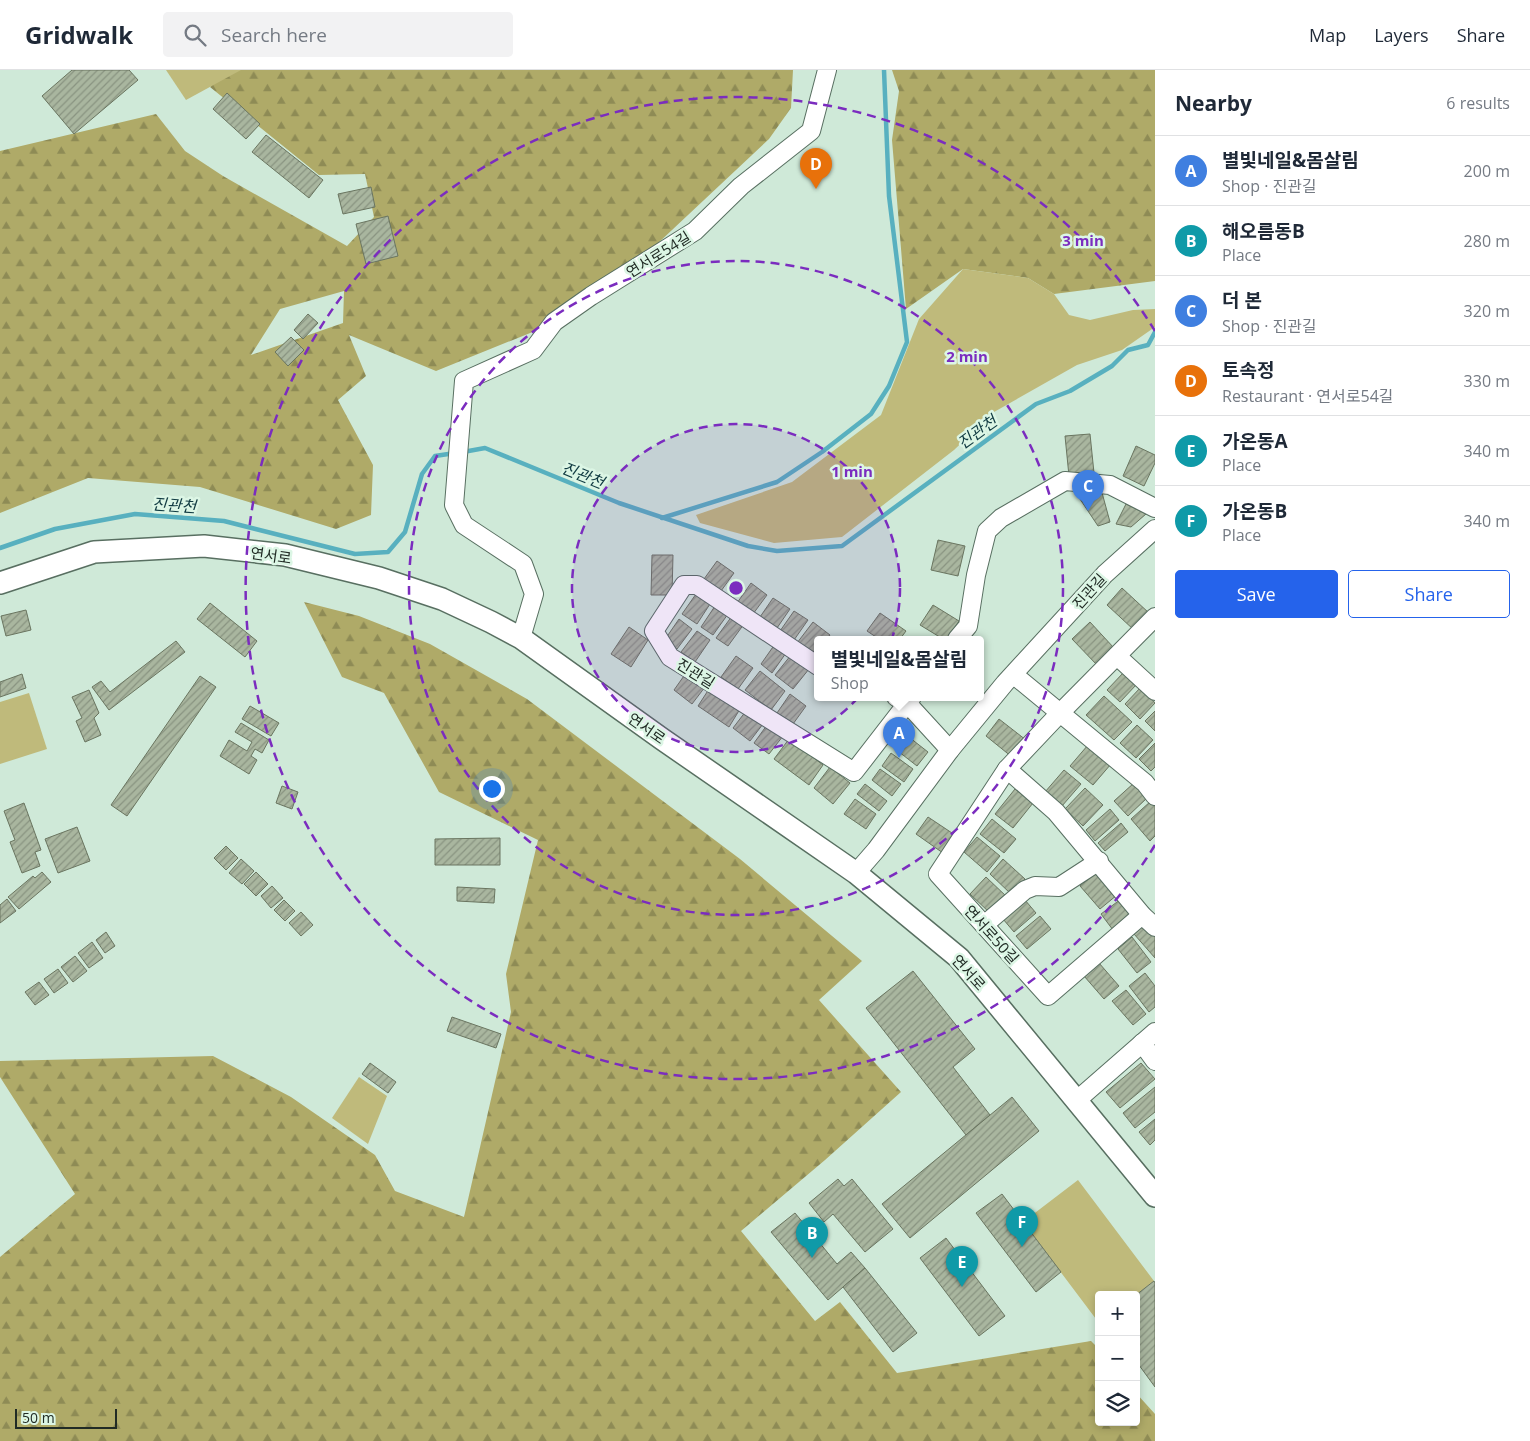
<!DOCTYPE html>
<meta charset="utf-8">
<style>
body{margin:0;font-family:"Open Sans","Noto Sans KR",sans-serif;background:#f2f2f3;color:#1f2937}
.controls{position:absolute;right:15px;bottom:15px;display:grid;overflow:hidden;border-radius:5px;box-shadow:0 2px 8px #0003}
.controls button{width:45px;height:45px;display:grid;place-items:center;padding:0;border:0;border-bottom:1px solid #e0e1e3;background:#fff;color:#1f2937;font:25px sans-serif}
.scale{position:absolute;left:15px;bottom:12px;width:102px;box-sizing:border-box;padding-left:5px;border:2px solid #212b25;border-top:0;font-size:14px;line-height:18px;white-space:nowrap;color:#212b25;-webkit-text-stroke:4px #dcf6e5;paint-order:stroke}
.you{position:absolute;left:491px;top:718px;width:18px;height:18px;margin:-12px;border:4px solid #fff;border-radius:50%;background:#1a73e8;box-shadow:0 0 0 8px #1a73e833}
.badge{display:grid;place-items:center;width:32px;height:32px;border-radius:50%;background:#2563eb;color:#fff;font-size:16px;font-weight:700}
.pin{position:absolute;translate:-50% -41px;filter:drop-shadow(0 1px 2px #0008)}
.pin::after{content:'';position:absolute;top:26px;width:18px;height:15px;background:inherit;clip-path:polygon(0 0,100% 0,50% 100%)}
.popup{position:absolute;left:814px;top:566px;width:170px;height:65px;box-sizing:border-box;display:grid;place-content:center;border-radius:5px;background:#fff;filter:drop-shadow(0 1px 4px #0005);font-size:16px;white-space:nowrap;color:#747a83}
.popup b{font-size:19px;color:#1f2937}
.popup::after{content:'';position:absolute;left:50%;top:100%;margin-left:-10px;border:10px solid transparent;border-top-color:#fff}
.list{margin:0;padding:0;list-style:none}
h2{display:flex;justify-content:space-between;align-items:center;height:65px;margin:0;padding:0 20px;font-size:21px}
h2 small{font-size:16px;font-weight:400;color:#747a83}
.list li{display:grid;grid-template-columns:32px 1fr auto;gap:15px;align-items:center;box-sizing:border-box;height:70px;padding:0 20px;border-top:1px solid #e0e1e3}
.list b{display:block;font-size:19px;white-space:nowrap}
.list p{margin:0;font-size:16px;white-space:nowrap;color:#747a83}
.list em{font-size:16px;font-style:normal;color:#747a83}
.actions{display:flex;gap:10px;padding:15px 20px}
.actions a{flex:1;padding:11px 0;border:1px solid #2563eb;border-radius:5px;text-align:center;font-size:18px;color:#2563eb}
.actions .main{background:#2563eb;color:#fff}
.icon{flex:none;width:28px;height:28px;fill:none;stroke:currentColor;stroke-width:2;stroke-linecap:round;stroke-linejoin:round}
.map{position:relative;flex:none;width:1155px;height:1371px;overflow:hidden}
header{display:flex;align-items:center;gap:30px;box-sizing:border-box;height:70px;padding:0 25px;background:#fff;border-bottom:1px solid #e0e1e3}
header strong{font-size:24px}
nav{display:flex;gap:28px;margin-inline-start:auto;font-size:18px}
.search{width:350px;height:45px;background:#f2f2f3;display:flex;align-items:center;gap:12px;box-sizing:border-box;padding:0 18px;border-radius:5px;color:#747a83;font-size:19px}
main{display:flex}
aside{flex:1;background:#fff}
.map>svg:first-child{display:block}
.forest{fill:url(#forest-firs);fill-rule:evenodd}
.park{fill:#bfba7b}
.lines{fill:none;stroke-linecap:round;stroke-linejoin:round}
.stream{stroke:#58b0bf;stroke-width:4.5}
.building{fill:url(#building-hatch);stroke:#6a7560}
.minor-casing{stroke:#586f61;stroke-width:20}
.major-casing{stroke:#586f61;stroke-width:24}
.minor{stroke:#fff;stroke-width:18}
.major{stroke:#fff;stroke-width:21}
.ring{fill:none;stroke:#7b2cbf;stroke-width:2.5;stroke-dasharray:9 6}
.labels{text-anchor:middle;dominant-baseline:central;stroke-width:5;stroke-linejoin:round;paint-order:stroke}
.street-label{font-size:15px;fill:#212b25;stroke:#dcf6e5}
.water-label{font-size:16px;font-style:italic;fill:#103a41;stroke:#dcf6e5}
.centre{fill:#7b2cbf;stroke:#dcf6e5;stroke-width:2.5}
.ring-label{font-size:15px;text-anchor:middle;font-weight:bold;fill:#7b2cbf;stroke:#dcf6e5;stroke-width:5;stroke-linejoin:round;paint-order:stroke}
</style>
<header>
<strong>Gridwalk</strong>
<div class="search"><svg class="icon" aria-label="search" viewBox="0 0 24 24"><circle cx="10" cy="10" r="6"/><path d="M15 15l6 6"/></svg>Search here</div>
<nav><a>Map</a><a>Layers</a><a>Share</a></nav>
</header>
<main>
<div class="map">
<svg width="1155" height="1371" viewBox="0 0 1155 1371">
<defs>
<pattern id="forest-firs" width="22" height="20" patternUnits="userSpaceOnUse" patternTransform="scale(1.25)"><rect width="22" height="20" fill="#afaa68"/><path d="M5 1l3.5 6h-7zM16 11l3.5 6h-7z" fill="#8e8b55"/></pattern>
<pattern id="building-hatch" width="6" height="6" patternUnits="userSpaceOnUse" patternTransform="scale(1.25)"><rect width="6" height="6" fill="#a9b69f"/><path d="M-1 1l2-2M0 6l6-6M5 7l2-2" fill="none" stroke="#899481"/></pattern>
</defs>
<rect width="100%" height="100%" fill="#cfe9d8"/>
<g class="forest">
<path d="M226 0H793L791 38 769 69 656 175 540 259 436 301 349 265 366 306 338 330 373 395 371 445 336 459 200 417 88 408 0 443V81L156 44 185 81 223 106 347 176 374 147 365 104 319 105 210 17ZM344 221 343 253 251 285 280 239Z"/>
<path d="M892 0H1155V211L1054 224 1028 208 963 199 906 239 892 70 899 21Z"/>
<path d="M304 532 359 546 430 574 527 629 740 789 862 891 819 930 901 1022 825 1090 741 1161 815 1251 840 1232 897 1303 1091 1271 1099 1279V1352H1136V1323L1155 1344V1371H0V1187L75 1124 0 1007V991L213 986 291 1027 375 1085 395 1121 464 1147 511 942 506 904 538 770 439 722 384 623 342 607Z"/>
</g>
<g class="park">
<path d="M166 0H241L186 30Z"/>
<path d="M963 199 1028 208 1054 224 1069 245 1090 250 1133 240 1155 239V257L1122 280 1077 295 994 342 954 380 842 467 774 473 700 453 696 445 792 412 881 345 919 249Z"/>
<path d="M29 623 47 679 0 694V632Z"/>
<path d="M359 1007 387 1026 368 1074 332 1048Z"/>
<path d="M1078 1110 1154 1211 1136 1225H1099V1253L1023 1152Z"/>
</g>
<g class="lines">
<g class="stream">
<path d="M463 382 485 378 619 433 748 476 777 481 842 476 1036 334 1070 321 1112 296 1128 280 1148 275 1155 262"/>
<path d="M662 448 777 412 822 382 871 344 889 316 907 272 889 126 884 0"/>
<path d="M0 478 55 459 135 444 224 451 355 484 388 482 405 462 422 404 435 386 455 383"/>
</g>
</g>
<g class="building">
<path d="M72 0H129L138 10 74 64 42 26Z"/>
<path d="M227 23 260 54 246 69 213 39Z"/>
<path d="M266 65 323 110 309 128 252 82Z"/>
<path d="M371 117 375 137 343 144 338 124Z"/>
<path d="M388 146 398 186 366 194 356 154Z"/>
<path d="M308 244 318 253 303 269 294 260Z"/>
<path d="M291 267 304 280 288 296 275 282Z"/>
<path d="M1090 364 1094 403 1069 406 1065 366Z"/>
<path d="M1136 376 1155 385V393L1144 416 1123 406Z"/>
<path d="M1101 419 1110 452 1098 456 1078 426Z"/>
<path d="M1126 434 1146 444 1131 457 1116 454Z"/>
<path d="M938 470 965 476 958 506 931 500Z"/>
<path d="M652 485H673L672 525H651Z"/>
<path d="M717 491 734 503 721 521 704 509Z"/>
<path d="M751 513 767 525 753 544 737 533Z"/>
<path d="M1122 518 1149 543 1134 560 1107 535Z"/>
<path d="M696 524 710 534 697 554 682 544Z"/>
<path d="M773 528 790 539 777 558 760 547Z"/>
<path d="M210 533 257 571 245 587 197 549Z"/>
<path d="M933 535 959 551 947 569H943L920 555Z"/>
<path d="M715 536 728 544 713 565 701 557Z"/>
<path d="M26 540 31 560 6 566 1 546Z"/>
<path d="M794 541 808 550 794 570 780 561Z"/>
<path d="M880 543 906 561 900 569H879L867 561Z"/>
<path d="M732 546 744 554 728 576 716 568Z"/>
<path d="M679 549 692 559 677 579 669 574 668 565Z"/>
<path d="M813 552 830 565 827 569H818V582L814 586 797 573Z"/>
<path d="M1090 552 1114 578 1097 595 1072 569Z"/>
<path d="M629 557 648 570 631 597 611 584Z"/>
<path d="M697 561 710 570 695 592 681 582Z"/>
<path d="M176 571 185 582 109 640 92 617 101 611 110 622Z"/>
<path d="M775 574 786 583 772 603 761 594Z"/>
<path d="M791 585 809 599 793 619 775 605Z"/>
<path d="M736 586 753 598 738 619 721 607Z"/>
<path d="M760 601 785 621 771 640 745 620Z"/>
<path d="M1124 602 1137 614 1120 632 1107 620Z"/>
<path d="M686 603 705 617 692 634 674 620Z"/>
<path d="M22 604 26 618 0 627V612Z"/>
<path d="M200 606 216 617 127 746 111 735Z"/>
<path d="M1141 617 1155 633 1140 649 1125 634Z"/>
<path d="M709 619 740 639 729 657 698 636Z"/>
<path d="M89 620 99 643 94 648 101 665 85 672 76 651 82 648 72 627Z"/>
<path d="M790 624 806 636 793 654 777 643Z"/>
<path d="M1104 626 1132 652 1114 670 1086 645Z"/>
<path d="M250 636 279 653 271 666 242 649Z"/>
<path d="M746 641 763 654 750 671 733 658Z"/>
<path d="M1155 641V661L1145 651Z"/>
<path d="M999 649 1026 670 1012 687 986 666Z"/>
<path d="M241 653 269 670 262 683 255 679 251 686 257 690 249 704 220 686 229 670 247 681 252 672 235 662Z"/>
<path d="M767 655 783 666 769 684 754 673Z"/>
<path d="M1137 655 1153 670 1136 688 1120 673Z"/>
<path d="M905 664 928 682 917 696 894 678Z"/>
<path d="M789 669 823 695 809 715 774 689Z"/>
<path d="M1155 673V697L1151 701 1139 689Z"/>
<path d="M1088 675 1111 694 1093 715 1070 696Z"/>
<path d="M891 683 913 699 904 712 882 696Z"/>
<path d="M830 697 850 713 833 734 814 718Z"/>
<path d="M880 699 901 714 892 726 872 710Z"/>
<path d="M1064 700 1081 714 1062 736 1045 722Z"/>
<path d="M1134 713 1147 728 1128 746 1114 731Z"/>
<path d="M865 714 887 731 879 741 857 724Z"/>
<path d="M282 716 298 722 292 739 276 733Z"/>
<path d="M1085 718 1103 735 1083 756 1065 739Z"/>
<path d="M1015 719 1033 733 1013 758 995 744Z"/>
<path d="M855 729 876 744 866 759 844 744Z"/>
<path d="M1151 731 1155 735V766L1150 771 1131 749Z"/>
<path d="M24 733 41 780 35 782 40 796 22 803 10 772 15 770 4 741Z"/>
<path d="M1110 739 1119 750 1095 771 1086 760Z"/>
<path d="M928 747 955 765 943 783 916 764Z"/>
<path d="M992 749 1016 769 1004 783 980 764Z"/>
<path d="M1121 753 1128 762 1105 781 1098 773Z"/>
<path d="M77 757 90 791 58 803 45 769Z"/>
<path d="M977 767 1000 786 987 802 964 782Z"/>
<path d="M500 768V795H435V769Z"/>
<path d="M226 776 238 788 226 800 214 788Z"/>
<path d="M241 789 254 801 242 814 229 803Z"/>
<path d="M1003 789 1025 809 1011 824 990 804Z"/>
<path d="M1098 801 1117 825 1100 839 1080 816Z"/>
<path d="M42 802 51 812 19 839 8 827 33 806 35 808Z"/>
<path d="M256 802 268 814 256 826 244 814Z"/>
<path d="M986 807 1007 827 991 844 970 824Z"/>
<path d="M272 816 283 828 271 838 261 826Z"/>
<path d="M457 817 495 819 494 833 457 831Z"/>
<path d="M7 829 16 841 0 853V835Z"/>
<path d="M1121 829 1133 844 1113 860 1101 844Z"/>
<path d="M284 830 295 841 285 851 274 840Z"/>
<path d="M1025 830 1036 843 1014 862 1003 849Z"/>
<path d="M301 842 313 855 301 866 289 853Z"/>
<path d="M1040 846 1051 859 1027 879 1016 866Z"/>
<path d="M1147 853 1155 863V888L1134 864Z"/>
<path d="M106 862 115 876 105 883 96 870Z"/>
<path d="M1132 867 1151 892 1137 903 1118 879Z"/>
<path d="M92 872 103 888 89 898 78 883Z"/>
<path d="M75 886 87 901 73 912 61 897Z"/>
<path d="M1099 893 1119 916 1104 929 1084 906Z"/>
<path d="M58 899 68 913 54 923 44 909Z"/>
<path d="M913 901 975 979 953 997 990 1045 966 1065 866 938Z"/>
<path d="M1145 903 1155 916V937L1149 942 1129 916Z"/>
<path d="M39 912 49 925 35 935 25 922Z"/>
<path d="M1126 920 1146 944 1133 955 1112 931Z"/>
<path d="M452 947 501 964 496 978 447 961Z"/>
<path d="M370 993 396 1012 388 1023 362 1004Z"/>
<path d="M1141 993 1155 1009 1120 1038 1106 1022Z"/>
<path d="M1155 1017V1042L1135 1058 1123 1043Z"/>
<path d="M1012 1027 1039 1061 910 1168 882 1134Z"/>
<path d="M1155 1049V1070L1150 1075 1139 1062Z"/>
<path d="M838 1109 844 1116 852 1109 893 1159 865 1182 833 1144 824 1152 809 1133Z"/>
<path d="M1002 1124 1061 1202 1036 1222 976 1143Z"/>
<path d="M795 1143 837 1194 851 1182 865 1198 828 1230 771 1162Z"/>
<path d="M946 1168 1005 1246 979 1266 920 1188Z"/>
<path d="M865 1198 917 1263 893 1282 843 1217Z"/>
<path d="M1154 1211 1155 1213V1317L1136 1291V1225Z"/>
</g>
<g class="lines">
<g class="minor-casing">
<g id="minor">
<path d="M521 568 534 524 523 494 464 455 454 435 464 311 533 280 554 252 591 226 695 161 741 116 811 61 827 0"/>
<path d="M957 569 968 556 976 505 987 461 1001 448 1065 411 1110 415 1155 438"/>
<path d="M1117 586 1155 621"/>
<path d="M818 596 697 515H684L654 561 670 587 854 702 912 627"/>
<path d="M1014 605 1145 713 1155 726"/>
<path d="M896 627 907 633 950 680"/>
<path d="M1007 699 1056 742 1142 845 1155 857"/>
<path d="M856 803 876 780 950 680 1005 613 1105 504 1155 459"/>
<path d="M1142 845 1048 926 938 804 1007 699 1059 644 1155 547"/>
<path d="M984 855 1025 820 1035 816 1059 817 1099 791"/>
<path d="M1142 973 1155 991"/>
<path d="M1076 1031 1155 962"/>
</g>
</g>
<g class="major-casing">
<path id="major" d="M0 513 94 482 204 476 285 485 379 508 442 529 491 552 521 568 662 669 856 803 959 888 1155 1126"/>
</g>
<use href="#minor" class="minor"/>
<use href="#major" class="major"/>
</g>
<circle cx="736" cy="518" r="164" fill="#7b2cbf" fill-opacity=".12"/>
<g class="ring">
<circle cx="736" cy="518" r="164"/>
<circle cx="736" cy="518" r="327"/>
<path d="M1155 775A491 491 0 1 1 1155 261"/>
</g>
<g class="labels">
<g class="street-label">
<text transform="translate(658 184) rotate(-32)">연서로54길</text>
<text transform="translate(271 485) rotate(8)">연서로</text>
<text transform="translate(1089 521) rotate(-48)">진관길</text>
<text transform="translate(696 603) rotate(32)">진관길</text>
<text transform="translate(647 658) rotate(35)">연서로</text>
<text transform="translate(992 864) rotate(48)">연서로50길</text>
<text transform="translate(969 902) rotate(48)">연서로</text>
</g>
<g class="water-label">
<text transform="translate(977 362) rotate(-36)">진관천</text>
<text transform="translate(583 405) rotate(22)">진관천</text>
<text transform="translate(174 435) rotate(4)">진관천</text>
</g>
</g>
<circle cx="736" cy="518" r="8" class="centre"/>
<g class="ring-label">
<text x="1083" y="176">3 min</text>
<text x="967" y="292">2 min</text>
<text x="852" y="407">1 min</text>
</g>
</svg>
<div class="controls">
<button>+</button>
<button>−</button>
<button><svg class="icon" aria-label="layers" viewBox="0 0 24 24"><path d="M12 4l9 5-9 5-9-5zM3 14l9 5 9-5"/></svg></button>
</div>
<div class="scale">50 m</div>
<div class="you"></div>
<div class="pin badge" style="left:899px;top:688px;background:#3f7fe0">A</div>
<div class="popup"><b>별빛네일&amp;몸살림</b>Shop</div>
<div class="pin badge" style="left:812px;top:1188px;background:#0f9aa8">B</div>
<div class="pin badge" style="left:1088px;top:441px;background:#3f7fe0">C</div>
<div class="pin badge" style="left:816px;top:119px;background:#e8710a">D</div>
<div class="pin badge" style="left:962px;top:1217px;background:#0f9aa8">E</div>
<div class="pin badge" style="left:1022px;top:1177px;background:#0f9aa8">F</div>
</div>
<aside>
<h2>Nearby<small>6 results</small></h2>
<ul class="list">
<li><span class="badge" style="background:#3f7fe0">A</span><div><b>별빛네일&amp;몸살림</b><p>Shop · 진관길</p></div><em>200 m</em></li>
<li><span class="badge" style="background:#0f9aa8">B</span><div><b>해오름동B</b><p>Place</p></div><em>280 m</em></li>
<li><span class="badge" style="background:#3f7fe0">C</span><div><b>더 본</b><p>Shop · 진관길</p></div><em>320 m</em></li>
<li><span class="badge" style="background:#e8710a">D</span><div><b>토속정</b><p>Restaurant · 연서로54길</p></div><em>330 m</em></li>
<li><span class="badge" style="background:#0f9aa8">E</span><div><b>가온동A</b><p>Place</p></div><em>340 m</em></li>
<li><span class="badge" style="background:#0f9aa8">F</span><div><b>가온동B</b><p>Place</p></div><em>340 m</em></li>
</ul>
<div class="actions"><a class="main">Save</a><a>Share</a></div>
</aside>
</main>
